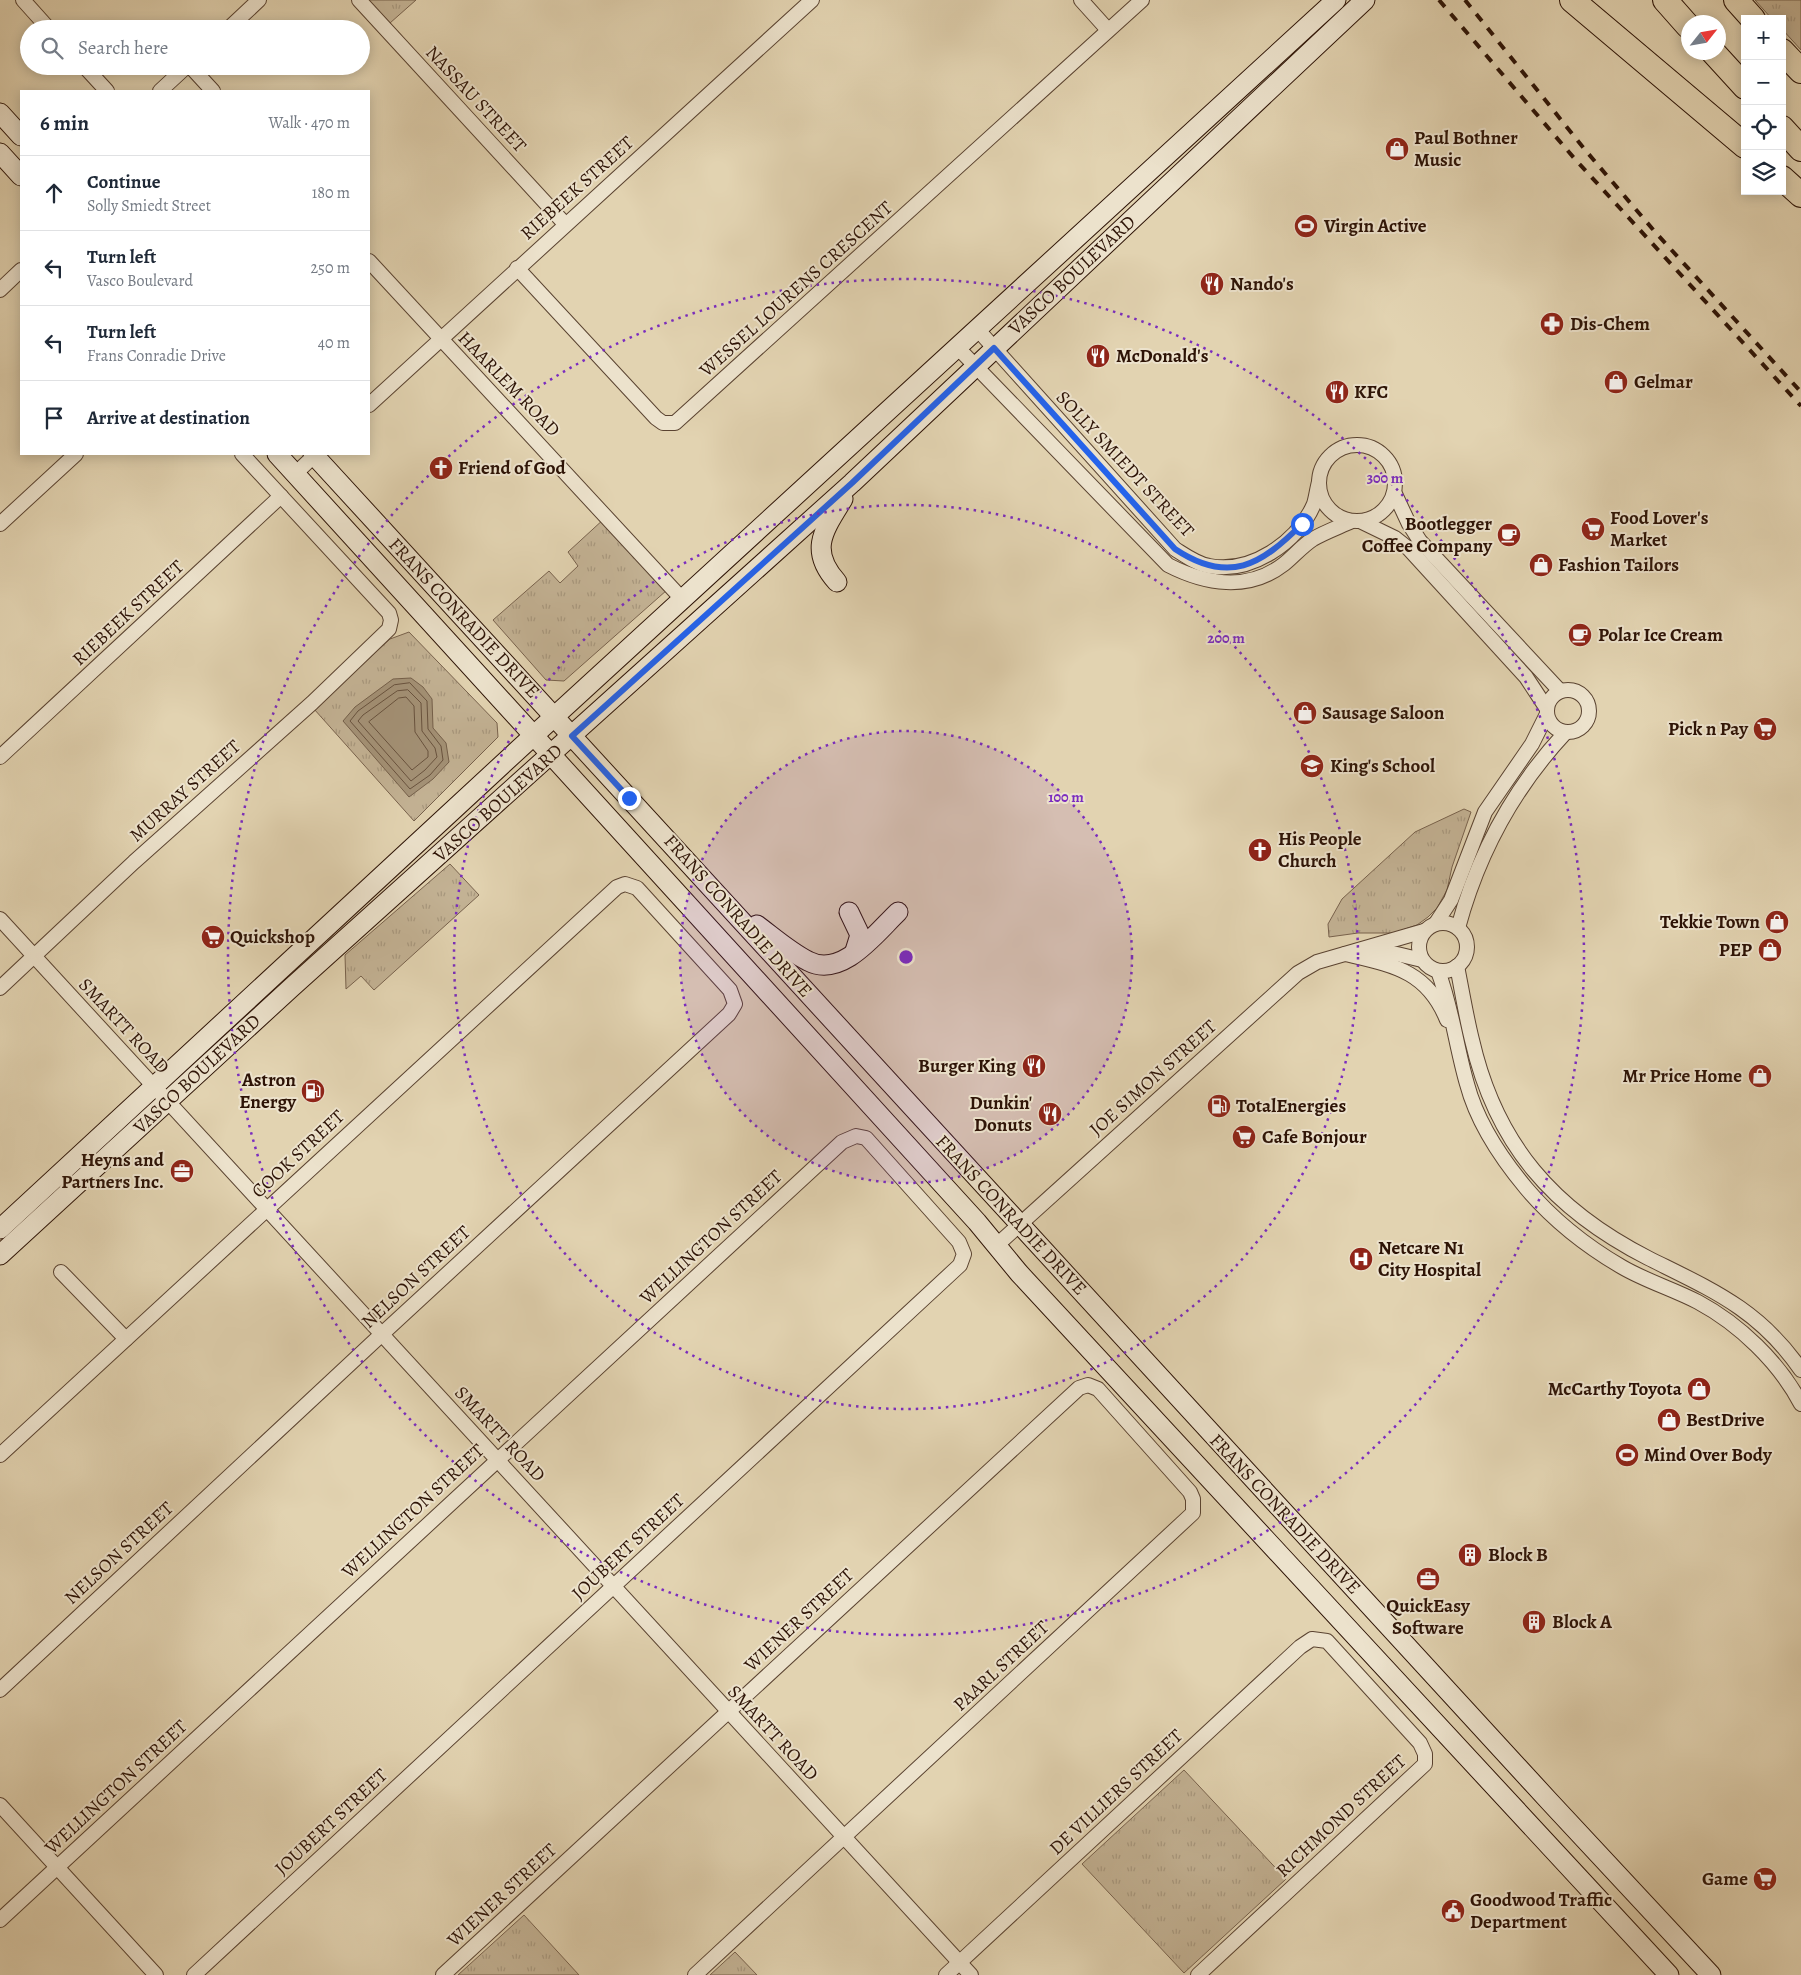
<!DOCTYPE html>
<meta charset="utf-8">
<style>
body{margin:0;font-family:Alegreya,serif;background:#f2f2f3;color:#1f2937}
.controls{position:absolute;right:15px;top:15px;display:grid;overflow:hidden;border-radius:0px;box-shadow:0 2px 12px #0003}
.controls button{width:45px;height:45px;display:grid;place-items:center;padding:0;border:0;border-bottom:1px solid #e0e1e3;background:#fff;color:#1f2937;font:25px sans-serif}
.compass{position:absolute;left:1681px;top:15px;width:45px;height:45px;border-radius:50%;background:#fff;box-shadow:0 2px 12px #0003;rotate:59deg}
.stop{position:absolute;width:15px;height:15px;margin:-11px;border:4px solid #2563eb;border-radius:50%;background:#fff}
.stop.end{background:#2563eb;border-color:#fff;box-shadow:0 1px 5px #0008}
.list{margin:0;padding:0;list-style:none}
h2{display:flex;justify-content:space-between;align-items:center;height:65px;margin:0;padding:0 20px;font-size:21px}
h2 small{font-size:16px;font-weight:400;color:#747a83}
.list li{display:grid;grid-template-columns:32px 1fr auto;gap:15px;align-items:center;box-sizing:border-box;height:75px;padding:0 20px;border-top:1px solid #e0e1e3}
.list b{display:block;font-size:19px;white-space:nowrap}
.list p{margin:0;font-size:16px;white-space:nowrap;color:#747a83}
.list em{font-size:16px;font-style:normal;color:#747a83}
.icon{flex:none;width:28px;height:28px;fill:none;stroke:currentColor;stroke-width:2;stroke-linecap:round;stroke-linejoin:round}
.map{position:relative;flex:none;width:1801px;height:1975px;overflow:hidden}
.search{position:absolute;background:#fff;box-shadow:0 2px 12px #0003;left:20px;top:20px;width:350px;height:55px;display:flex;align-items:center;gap:12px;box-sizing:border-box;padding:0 18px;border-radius:28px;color:#747a83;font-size:19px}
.panel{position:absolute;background:#fff;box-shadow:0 2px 12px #0003;left:20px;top:90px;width:350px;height:365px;border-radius:0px}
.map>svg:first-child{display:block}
.grass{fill:url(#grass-tufts);stroke:#78624d}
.water{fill:#a49277;stroke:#745f4a}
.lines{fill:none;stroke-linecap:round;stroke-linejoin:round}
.shore{stroke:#68523e;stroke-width:1}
.street-casing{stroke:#5a4331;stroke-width:16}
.secondary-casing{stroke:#2d1306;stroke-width:21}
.highway-casing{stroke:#2d1306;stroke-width:26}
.street{stroke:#ece2cc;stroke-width:14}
.secondary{stroke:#ece2cc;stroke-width:19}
.highway{stroke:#e2d3b1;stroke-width:24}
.rail{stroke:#2d1306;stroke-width:4;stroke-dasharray:9 9;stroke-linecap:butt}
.route{stroke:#2563eb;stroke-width:6}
.ring{fill:none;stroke:#7b2cbf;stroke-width:2.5;stroke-dasharray:2.5 5}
.labels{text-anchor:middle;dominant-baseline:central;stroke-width:4;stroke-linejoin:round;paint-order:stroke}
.street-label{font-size:19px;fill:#2d1306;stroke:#ece2cc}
.poi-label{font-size:19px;font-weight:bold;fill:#2d1306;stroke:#ece2cc;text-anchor:start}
.centre{fill:#7b2cbf;stroke:#ece2cc;stroke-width:2.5}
.ring-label{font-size:15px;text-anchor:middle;font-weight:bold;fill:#7b2cbf;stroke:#ece2cc;stroke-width:4;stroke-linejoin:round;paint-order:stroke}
</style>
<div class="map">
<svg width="1801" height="1975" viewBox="0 0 1801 1975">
<defs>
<pattern id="grass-tufts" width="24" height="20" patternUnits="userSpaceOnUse" patternTransform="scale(1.25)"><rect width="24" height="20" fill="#c3b294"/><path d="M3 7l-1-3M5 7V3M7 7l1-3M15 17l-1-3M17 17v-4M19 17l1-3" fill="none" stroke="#a8987e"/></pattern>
</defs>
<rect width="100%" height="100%" fill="#e2d3b1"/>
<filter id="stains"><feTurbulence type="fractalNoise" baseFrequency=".004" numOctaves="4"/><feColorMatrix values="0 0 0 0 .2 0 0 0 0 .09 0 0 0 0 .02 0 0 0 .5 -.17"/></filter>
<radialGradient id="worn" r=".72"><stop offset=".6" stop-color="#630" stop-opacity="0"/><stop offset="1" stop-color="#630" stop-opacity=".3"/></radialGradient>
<g class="grass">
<path d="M368 0H416L390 23Z"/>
<path d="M1755 0H1801V50L1782 29V19H1772Z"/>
<path d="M605 518 667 590 564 681 546 680 493 620 549 571 560 583 578 566 568 552Z"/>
<path d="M409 632 497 723 498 737 414 821 314 709 390 639Z"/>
<path d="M1464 809 1471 812 1452 867 1447 890 1437 908 1428 917 1417 925 1393 933H1358L1329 937 1328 924 1342 899 1415 832Z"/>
<path d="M450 864 479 895 374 990 361 976 346 989 345 955Z"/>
<path d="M1184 1770 1286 1879 1184 1973 1082 1864Z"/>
<path d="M524 1915 579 1975H458Z"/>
<path d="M735 1952 757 1975H710Z"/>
</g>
<path class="water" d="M411 678 423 687 432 699 433 728 446 743 449 762 433 779 409 797 343 721 355 707 393 679Z"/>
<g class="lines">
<g class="shore">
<path d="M410 683 427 701 428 729 441 746 443 760 430 775 410 789 350 721 358 711 394 685Z"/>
<path d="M408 690 421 703 422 731 435 748 437 757 425 770 411 781 358 721 363 715 397 691Z"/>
<path d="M399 698 406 697 414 706 415 732 428 751V757L412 770 369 722Z"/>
</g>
<g class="street-casing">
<g id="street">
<path d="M23 0 49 29"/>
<path d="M359 0 565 224"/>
<path d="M1081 0 1108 30"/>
<path d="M228 29 259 0"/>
<path d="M84 66 107 91"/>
<path d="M190 66 213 91"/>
<path d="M160 91 187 66"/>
<path d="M369 261 683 600"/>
<path d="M517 268 656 418 663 423H675L1142 0"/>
<path d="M0 290 21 270"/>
<path d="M978 330 1175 549C1186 556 1197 564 1209 566 1251 574 1297 543 1314 504 1316 498 1317 489 1319 482"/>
<path d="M958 348 1168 565C1205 584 1248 592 1284 564 1294 556 1302 546 1313 539 1325 532 1339 527 1352 521"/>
<path d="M369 405 812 0"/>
<circle cx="1357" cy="483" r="38"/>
<path d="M295 474 316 454"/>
<path d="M1395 494 1409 524 1420 541 1560 691"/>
<path d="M1362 522 1395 538 1409 549 1526 677 1547 709"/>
<path d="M0 524 76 454"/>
<circle cx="1568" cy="711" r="21"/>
<path d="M0 757 281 496"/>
<path d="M0 919 971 1975"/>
<circle cx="1443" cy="947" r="24"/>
<path d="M1436 923 1451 900 1485 812 1532 744 1547 714"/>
<path d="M1458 928C1478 854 1513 789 1565 733"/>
<path d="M1345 954C1392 965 1427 970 1447 1020"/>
<path d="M1365 954H1397L1422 960"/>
<path d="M1457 966C1462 991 1466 1016 1472 1040 1496 1145 1554 1210 1648 1258 1712 1290 1759 1309 1801 1370"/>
<path d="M1438 971C1452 1008 1456 1046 1467 1084 1477 1122 1501 1158 1526 1188 1553 1220 1586 1246 1622 1267 1646 1281 1673 1289 1698 1302 1739 1324 1779 1362 1801 1404"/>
<path d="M0 988 134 862 312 703 389 629 391 620 389 613 242 454"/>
<path d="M997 1245 1298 973 1317 962 1424 931"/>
<path d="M61 1272 126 1339"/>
<path d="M0 1455 617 887 625 884 637 888 730 990 735 1004 729 1014 382 1334 0 1690"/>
<path d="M0 1805 156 1975"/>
<path d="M0 1920 842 1142 856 1136 866 1138 959 1242 964 1254 960 1265 194 1975"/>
<path d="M443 1975 1079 1388 1088 1385 1098 1389 1190 1492 1193 1499V1513L695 1975"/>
<path d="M946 1975 1300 1647 1312 1639 1327 1641 1420 1743 1425 1754V1764L1198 1975"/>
</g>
</g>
<g class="secondary-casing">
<g id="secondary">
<path d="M0 113 21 136"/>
<path d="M0 153 21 176"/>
<path d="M277 454 977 1222 1019 1273 1669 1975"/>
<path d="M313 454 1549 1801 1711 1975"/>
<path d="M837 582C808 550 824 530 843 499"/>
<path d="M849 912 860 935 855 951"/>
<path d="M757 925C773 937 790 952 808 961 842 979 876 933 898 912"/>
<path d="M0 1229 519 749 1336 0"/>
<path d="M0 1255 292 987 852 483 1365 0"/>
</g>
</g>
<g class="highway-casing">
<g id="highway">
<path d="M1572 0 1745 146"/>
<path d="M1665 0 1688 26"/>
<path d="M1736 0 1753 19"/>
<path d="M1782 51 1801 71"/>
<path d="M1713 52 1745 87"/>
<path d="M1782 128 1801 149"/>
<path d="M1782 178 1801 195"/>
</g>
</g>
<use href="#street" class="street"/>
<use href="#secondary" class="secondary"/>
<use href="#highway" class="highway"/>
<g class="rail">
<path d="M1439 0 1574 158 1801 406"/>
<path d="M1465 0 1586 151 1656 233 1801 392"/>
</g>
</g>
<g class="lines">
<path class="route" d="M629 798 572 736 852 483 994 348 1175 549C1229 585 1261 565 1302 524"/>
</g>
<circle cx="906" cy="957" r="226" fill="#7b2cbf" fill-opacity=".12"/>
<g class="ring">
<circle cx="906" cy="957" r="226"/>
<circle cx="906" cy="957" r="452"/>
<circle cx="906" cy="957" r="678"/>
</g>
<defs>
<g id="shop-disc" transform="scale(1.25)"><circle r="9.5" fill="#8f2418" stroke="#ece2cc"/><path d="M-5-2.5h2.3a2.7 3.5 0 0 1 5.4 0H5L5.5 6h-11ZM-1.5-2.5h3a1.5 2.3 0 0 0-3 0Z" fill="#fff"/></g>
<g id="stadium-disc" transform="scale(1.25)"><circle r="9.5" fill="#8f2418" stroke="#ece2cc"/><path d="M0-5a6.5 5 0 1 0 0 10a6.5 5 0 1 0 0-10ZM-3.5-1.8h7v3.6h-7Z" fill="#fff"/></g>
<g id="restaurant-disc" transform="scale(1.25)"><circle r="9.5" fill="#8f2418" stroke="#ece2cc"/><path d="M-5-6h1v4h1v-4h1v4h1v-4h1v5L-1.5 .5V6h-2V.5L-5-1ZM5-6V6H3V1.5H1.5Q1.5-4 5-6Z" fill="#fff"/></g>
<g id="pharmacy-disc" transform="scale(1.25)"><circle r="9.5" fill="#8f2418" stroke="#ece2cc"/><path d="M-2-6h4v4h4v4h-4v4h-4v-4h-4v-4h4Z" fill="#fff"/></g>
<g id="church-disc" transform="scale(1.25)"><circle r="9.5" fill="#8f2418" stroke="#ece2cc"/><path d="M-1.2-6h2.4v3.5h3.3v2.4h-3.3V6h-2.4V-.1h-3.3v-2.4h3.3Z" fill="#fff"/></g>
<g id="supermarket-disc" transform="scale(1.25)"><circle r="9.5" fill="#8f2418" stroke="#ece2cc"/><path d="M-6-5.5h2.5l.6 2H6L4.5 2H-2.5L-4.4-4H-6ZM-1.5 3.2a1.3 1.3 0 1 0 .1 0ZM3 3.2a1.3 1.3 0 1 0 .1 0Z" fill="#fff"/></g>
<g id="cafe-disc" transform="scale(1.25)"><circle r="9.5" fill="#8f2418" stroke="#ece2cc"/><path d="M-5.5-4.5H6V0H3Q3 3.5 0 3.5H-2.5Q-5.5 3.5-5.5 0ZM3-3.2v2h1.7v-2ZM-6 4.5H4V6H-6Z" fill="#fff"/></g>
<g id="school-disc" transform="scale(1.25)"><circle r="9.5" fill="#8f2418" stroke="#ece2cc"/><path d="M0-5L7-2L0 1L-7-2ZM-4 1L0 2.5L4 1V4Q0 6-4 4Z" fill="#fff"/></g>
<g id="fuel-disc" transform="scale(1.25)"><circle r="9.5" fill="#8f2418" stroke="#ece2cc"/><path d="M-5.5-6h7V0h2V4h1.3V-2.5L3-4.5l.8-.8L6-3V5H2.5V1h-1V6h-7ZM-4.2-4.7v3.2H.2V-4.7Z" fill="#fff"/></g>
<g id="office-disc" transform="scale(1.25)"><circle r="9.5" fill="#8f2418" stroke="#ece2cc"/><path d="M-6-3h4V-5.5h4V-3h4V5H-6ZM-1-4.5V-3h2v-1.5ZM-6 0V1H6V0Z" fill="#fff"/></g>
<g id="hospital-disc" transform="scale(1.25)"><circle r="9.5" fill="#8f2418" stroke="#ece2cc"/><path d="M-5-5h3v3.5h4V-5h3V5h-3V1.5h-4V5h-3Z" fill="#fff"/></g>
<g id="building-disc" transform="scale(1.25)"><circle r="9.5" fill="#8f2418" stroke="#ece2cc"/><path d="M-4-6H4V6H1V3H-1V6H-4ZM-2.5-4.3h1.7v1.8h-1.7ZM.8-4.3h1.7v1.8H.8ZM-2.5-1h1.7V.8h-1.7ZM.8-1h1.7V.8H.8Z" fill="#fff"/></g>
<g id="civic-disc" transform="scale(1.25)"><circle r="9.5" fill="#8f2418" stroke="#ece2cc"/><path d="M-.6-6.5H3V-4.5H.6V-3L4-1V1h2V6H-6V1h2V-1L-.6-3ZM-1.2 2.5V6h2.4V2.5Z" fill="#fff"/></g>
</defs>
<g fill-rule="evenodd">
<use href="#shop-disc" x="1397" y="149"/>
<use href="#stadium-disc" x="1306" y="226"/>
<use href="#restaurant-disc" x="1212" y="284"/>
<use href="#pharmacy-disc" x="1552" y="324"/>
<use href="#restaurant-disc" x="1098" y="356"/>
<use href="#shop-disc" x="1616" y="382"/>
<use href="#restaurant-disc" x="1337" y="392"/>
<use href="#church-disc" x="441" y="468"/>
<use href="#supermarket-disc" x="1593" y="529"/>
<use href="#cafe-disc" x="1509" y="535"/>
<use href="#shop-disc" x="1541" y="565"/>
<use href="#cafe-disc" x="1580" y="635"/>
<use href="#shop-disc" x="1305" y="713"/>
<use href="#supermarket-disc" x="1765" y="729"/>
<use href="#school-disc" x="1312" y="766"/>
<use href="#church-disc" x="1260" y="850"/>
<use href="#shop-disc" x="1777" y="922"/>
<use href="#supermarket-disc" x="213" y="937"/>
<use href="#shop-disc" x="1770" y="950"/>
<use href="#restaurant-disc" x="1034" y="1066"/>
<use href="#shop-disc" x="1760" y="1076"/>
<use href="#fuel-disc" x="313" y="1091"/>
<use href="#fuel-disc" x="1219" y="1106"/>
<use href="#restaurant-disc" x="1050" y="1114"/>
<use href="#supermarket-disc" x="1244" y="1137"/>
<use href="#office-disc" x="182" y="1171"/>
<use href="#hospital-disc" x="1361" y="1259"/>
<use href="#shop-disc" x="1699" y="1389"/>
<use href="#shop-disc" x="1669" y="1420"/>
<use href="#stadium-disc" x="1627" y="1455"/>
<use href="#building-disc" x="1470" y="1555"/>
<use href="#office-disc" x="1428" y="1579"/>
<use href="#building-disc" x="1534" y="1622"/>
<use href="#supermarket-disc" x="1765" y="1879"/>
<use href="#civic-disc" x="1453" y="1911"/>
</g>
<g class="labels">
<g class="street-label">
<text transform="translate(476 99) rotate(47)">NASSAU STREET</text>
<text transform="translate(577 188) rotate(-42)">RIEBEEK STREET</text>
<text transform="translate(1072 275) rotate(-43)">VASCO BOULEVARD</text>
<text transform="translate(796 289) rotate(-42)">WESSEL LOURENS CRESCENT</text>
<text transform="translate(509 384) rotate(46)">HAARLEM ROAD</text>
<text transform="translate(1125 464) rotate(47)">SOLLY SMIEDT STREET</text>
<text transform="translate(128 613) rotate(-43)">RIEBEEK STREET</text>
<text transform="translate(464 618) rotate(47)">FRANS CONRADIE DRIVE</text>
<text transform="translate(185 791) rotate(-42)">MURRAY STREET</text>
<text transform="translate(498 803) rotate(-42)">VASCO BOULEVARD</text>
<text transform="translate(738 916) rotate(48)">FRANS CONRADIE DRIVE</text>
<text transform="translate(124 1026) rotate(47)">SMARTT ROAD</text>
<text transform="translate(197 1074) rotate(-43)">VASCO BOULEVARD</text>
<text transform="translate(1153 1078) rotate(-42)">JOE SIMON STREET</text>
<text transform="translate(298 1154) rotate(-43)">COOK STREET</text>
<text transform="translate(1011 1215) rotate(47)">FRANS CONRADIE DRIVE</text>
<text transform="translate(711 1237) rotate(-43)">WELLINGTON STREET</text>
<text transform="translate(416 1277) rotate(-43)">NELSON STREET</text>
<text transform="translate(500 1434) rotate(47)">SMARTT ROAD</text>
<text transform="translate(413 1511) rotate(-43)">WELLINGTON STREET</text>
<text transform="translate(1285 1514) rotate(47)">FRANS CONRADIE DRIVE</text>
<text transform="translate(628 1547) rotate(-43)">JOUBERT STREET</text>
<text transform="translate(119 1553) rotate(-43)">NELSON STREET</text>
<text transform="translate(799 1620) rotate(-43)">WIENER STREET</text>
<text transform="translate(1001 1666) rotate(-43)">PAARL STREET</text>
<text transform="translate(773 1733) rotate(47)">SMARTT ROAD</text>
<text transform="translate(116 1787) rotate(-43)">WELLINGTON STREET</text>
<text transform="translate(1116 1792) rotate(-43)">DE VILLIERS STREET</text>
<text transform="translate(1341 1816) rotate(-43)">RICHMOND STREET</text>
<text transform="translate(331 1822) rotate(-43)">JOUBERT STREET</text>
<text transform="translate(502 1895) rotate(-43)">WIENER STREET</text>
</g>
<g class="poi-label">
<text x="1414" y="138">Paul Bothner<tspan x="1414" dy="22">Music</tspan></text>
<text x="1324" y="226">Virgin Active</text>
<text x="1230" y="284">Nando's</text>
<text x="1570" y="324">Dis-Chem</text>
<text x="1116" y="356">McDonald's</text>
<text x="1634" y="382">Gelmar</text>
<text x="1354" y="392">KFC</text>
<text x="458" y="468">Friend of God</text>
<text x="1610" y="518">Food Lover's<tspan x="1610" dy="22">Market</tspan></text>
<text x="1492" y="524" text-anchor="end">Bootlegger<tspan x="1492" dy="22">Coffee Company</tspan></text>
<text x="1558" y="565">Fashion Tailors</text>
<text x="1598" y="635">Polar Ice Cream</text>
<text x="1322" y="713">Sausage Saloon</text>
<text x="1748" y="729" text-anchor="end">Pick n Pay</text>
<text x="1330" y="766">King's School</text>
<text x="1278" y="839">His People<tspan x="1278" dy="22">Church</tspan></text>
<text x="1760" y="922" text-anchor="end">Tekkie Town</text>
<text x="230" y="937">Quickshop</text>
<text x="1752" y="950" text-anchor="end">PEP</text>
<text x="1016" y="1066" text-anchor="end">Burger King</text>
<text x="1742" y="1076" text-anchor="end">Mr Price Home</text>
<text x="296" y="1080" text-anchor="end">Astron<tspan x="296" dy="22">Energy</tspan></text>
<text x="1032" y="1103" text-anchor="end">Dunkin'<tspan x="1032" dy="22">Donuts</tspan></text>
<text x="1236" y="1106">TotalEnergies</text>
<text x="1262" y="1137">Cafe Bonjour</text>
<text x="164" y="1160" text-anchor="end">Heyns and<tspan x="164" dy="22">Partners Inc.</tspan></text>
<text x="1378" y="1248">Netcare N1<tspan x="1378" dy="22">City Hospital</tspan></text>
<text x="1682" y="1389" text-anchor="end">McCarthy Toyota</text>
<text x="1686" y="1420">BestDrive</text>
<text x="1644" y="1455">Mind Over Body</text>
<text x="1488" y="1555">Block B</text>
<text x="1428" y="1606" text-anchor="middle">QuickEasy<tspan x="1428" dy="22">Software</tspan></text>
<text x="1552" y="1622">Block A</text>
<text x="1748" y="1879" text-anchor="end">Game</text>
<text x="1470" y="1900">Goodwood Traffic<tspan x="1470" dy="22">Department</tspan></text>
</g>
</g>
<circle cx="906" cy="957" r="8" class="centre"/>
<g class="ring-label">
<text x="1385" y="483">300 m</text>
<text x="1226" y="643">200 m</text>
<text x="1066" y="802">100 m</text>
</g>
<rect width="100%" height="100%" filter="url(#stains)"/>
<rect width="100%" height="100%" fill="url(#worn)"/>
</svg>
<div class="controls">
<button>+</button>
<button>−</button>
<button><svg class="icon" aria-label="locate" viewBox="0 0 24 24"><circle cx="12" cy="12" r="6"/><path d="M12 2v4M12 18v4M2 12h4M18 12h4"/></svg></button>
<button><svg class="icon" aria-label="layers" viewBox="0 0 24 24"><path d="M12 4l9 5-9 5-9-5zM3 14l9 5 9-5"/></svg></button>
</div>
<svg class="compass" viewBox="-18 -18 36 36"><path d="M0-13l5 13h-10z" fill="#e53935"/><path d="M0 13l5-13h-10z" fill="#747a83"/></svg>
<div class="stop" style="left:1302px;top:524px"></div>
<div class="stop end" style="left:629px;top:798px"></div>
<div class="search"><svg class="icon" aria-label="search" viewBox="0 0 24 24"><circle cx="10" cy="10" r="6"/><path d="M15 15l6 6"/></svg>Search here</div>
<section class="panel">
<h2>6 min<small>Walk · 470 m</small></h2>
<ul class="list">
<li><svg class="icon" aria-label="ahead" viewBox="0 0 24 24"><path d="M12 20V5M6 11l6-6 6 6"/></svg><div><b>Continue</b><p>Solly Smiedt Street</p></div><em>180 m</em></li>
<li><svg class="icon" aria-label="left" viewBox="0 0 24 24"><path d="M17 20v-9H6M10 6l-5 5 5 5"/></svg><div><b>Turn left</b><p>Vasco Boulevard</p></div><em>250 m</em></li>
<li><svg class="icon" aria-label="left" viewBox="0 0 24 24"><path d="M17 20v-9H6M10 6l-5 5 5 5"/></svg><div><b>Turn left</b><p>Frans Conradie Drive</p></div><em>40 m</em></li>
<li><svg class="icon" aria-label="arrive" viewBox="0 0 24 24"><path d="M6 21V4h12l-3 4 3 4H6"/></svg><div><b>Arrive at destination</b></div></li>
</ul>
</section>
</div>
